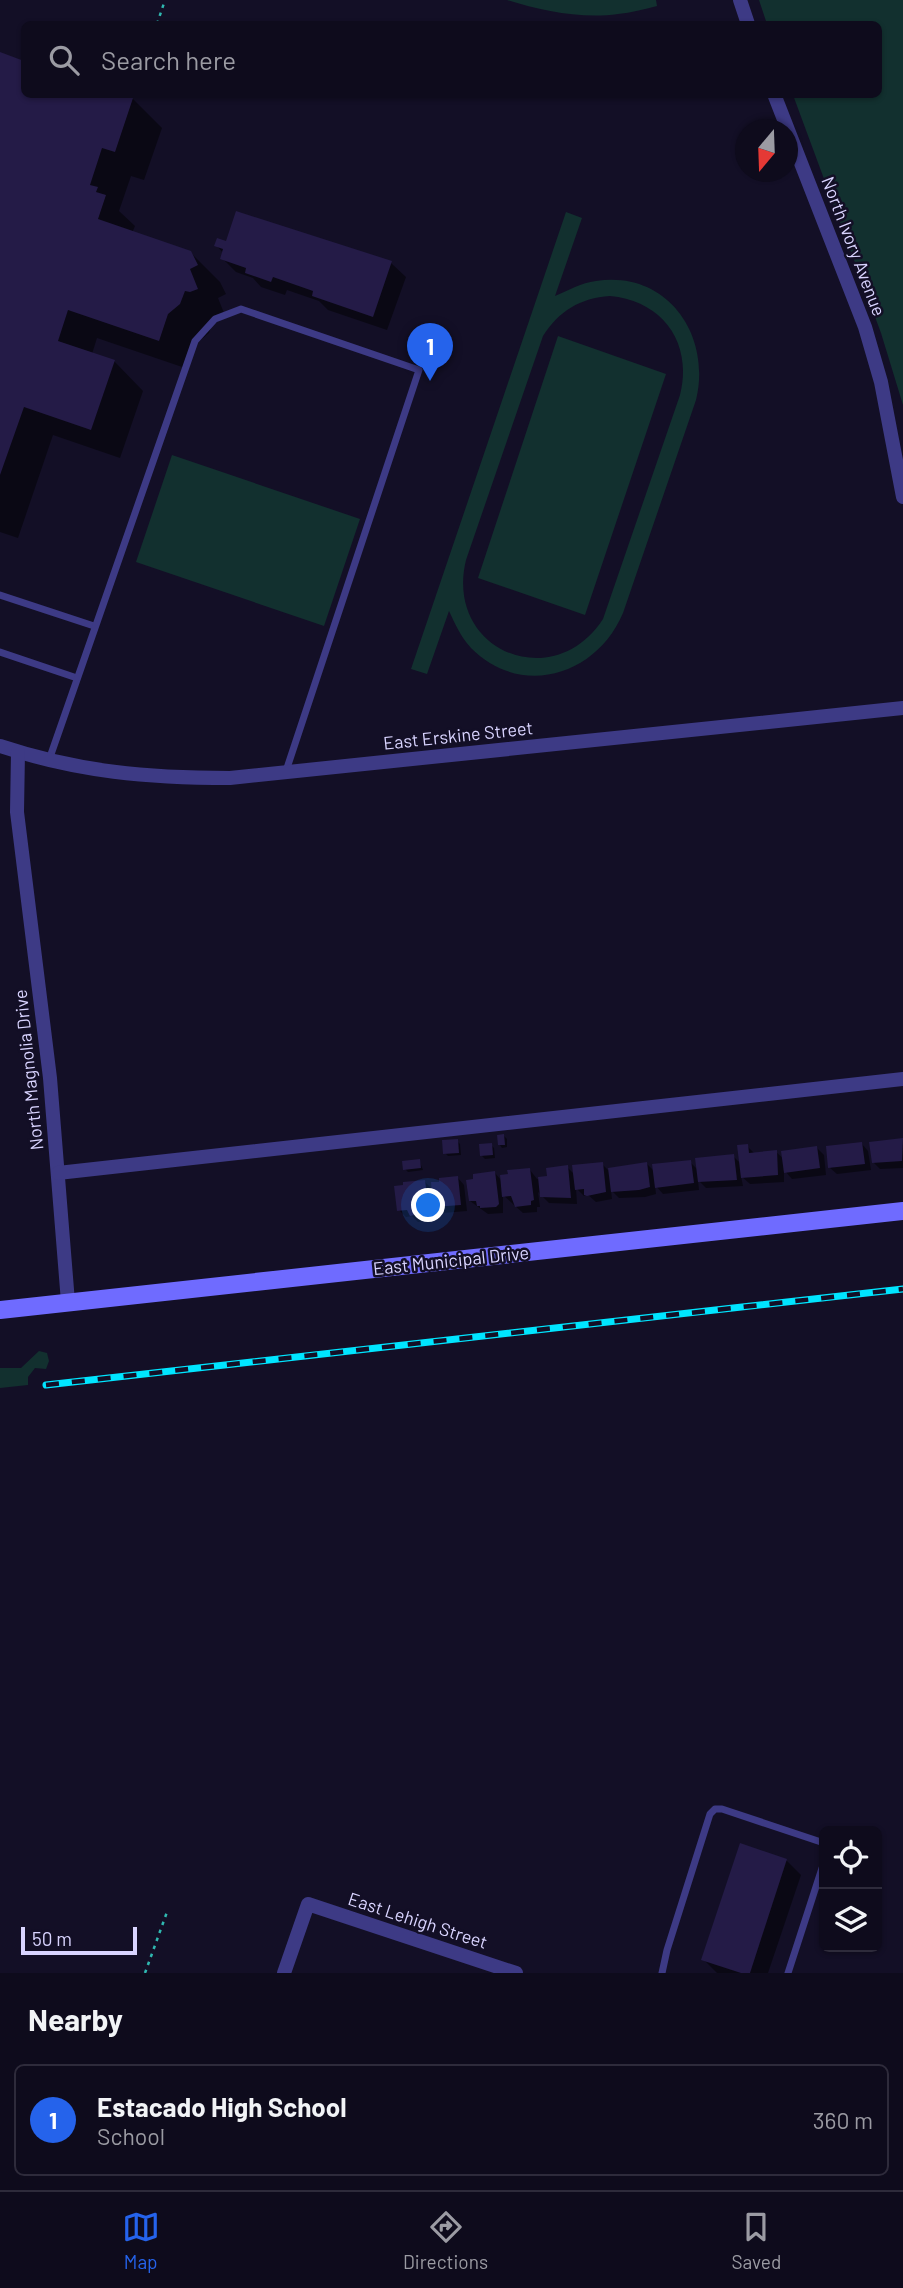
<!DOCTYPE html>
<style>
body{margin:0;font-family:Barlow,sans-serif;background:#1c1929;color:#f1f3f6}
.controls{position:absolute;right:21px;bottom:21px;display:grid;overflow:hidden;border-radius:10px;box-shadow:0 2px 5px #0004}
.controls button{width:63px;height:63px;display:grid;place-items:center;padding:0;border:0;border-bottom:2px solid #2e2b3b;background:#0e0b1c;color:#f1f3f6;font:35px sans-serif}
.compass{position:absolute;left:735px;top:119px;width:63px;height:63px;border-radius:50%;background:#0e0b1c;box-shadow:0 2px 5px #0004;rotate:199deg}
.scale{position:absolute;left:21px;bottom:18px;width:116px;box-sizing:border-box;padding-left:7px;border:4px solid #d9d4ff;border-top:0;font-size:19px;line-height:24px;white-space:nowrap;color:#d9d4ff;-webkit-text-stroke:5px #130f26;paint-order:stroke}
.you{position:absolute;left:429px;top:1206px;width:24px;height:24px;margin:-18px;border:5px solid #fff;border-radius:50%;background:#1a73e8;box-shadow:0 0 0 10px #1a73e833}
.badge{display:grid;place-items:center;width:46px;height:46px;border-radius:50%;background:#2563eb;color:#fff;font-size:23px;font-weight:700}
.pin{position:absolute;translate:-50% -58px;filter:drop-shadow(0 2px 4px #0008)}
.pin::after{content:'';position:absolute;top:37px;width:24px;height:21px;background:inherit;clip-path:polygon(0 0,100% 0,50% 100%)}
.list{margin:0;padding:0;list-style:none}
h2{display:flex;justify-content:space-between;align-items:center;height:91px;margin:0;padding:0 28px;font-size:30px}
h2 small{font-size:23px;font-weight:400;color:#9b9ba3}
.list li{display:grid;grid-template-columns:46px 1fr auto;gap:21px;align-items:center;box-sizing:border-box;height:112px;margin:0 14px 14px;padding:0 14px;border:2px solid #2e2b3b;border-radius:10px}
.list b{display:block;font-size:26px;white-space:nowrap}
.list p{margin:0;font-size:23px;white-space:nowrap;color:#9b9ba3}
.list em{font-size:23px;font-style:normal;color:#9b9ba3}
.icon{flex:none;width:38px;height:38px;fill:none;stroke:currentColor;stroke-width:2;stroke-linecap:round;stroke-linejoin:round}
.map{position:relative;flex:none;width:903px;height:1973px;overflow:hidden}
.search{position:absolute;background:#0e0b1c;box-shadow:0 2px 5px #0004;left:21px;right:21px;top:21px;height:77px;display:flex;align-items:center;gap:18px;box-sizing:border-box;padding:0 24px;border-radius:10px;color:#9b9ba3;font-size:26px}
.sheet{height:217px;background:#0e0b1c}
nav{display:flex;justify-content:space-around;align-items:center;box-sizing:border-box;height:98px;border-top:2px solid #2e2b3b;background:#0e0b1c;font-size:19px;color:#9b9ba3}
nav a{display:grid;justify-items:center;gap:4px}
nav .on{color:#2563eb}
.map>svg:first-child{display:block}
.green{fill:#12302f;fill-rule:evenodd}
.shadow{fill:#0007}
.building{fill:#241b47}
.lines{fill:none;stroke-linecap:round;stroke-linejoin:round}
.path{stroke:#2fb8b0;stroke-width:2.5;stroke-dasharray:3.5 5;stroke-linecap:butt}
.lane{stroke:#3d3a85;stroke-width:7}
.street{stroke:#3d3a85;stroke-width:14}
.secondary{stroke:#6f6bff;stroke-width:18}
.rail-casing{stroke:#00e5ff;stroke-width:7}
.rail{stroke:#130f26;stroke-width:4.5;stroke-dasharray:13;stroke-linecap:butt}
.labels{text-anchor:middle;dominant-baseline:central;stroke-width:5;stroke-linejoin:round;paint-order:stroke}
.street-label{font-size:18px;fill:#d9d4ff;stroke:#130f26}
</style>
<div class="map">
<svg width="903" height="1973" viewBox="0 0 903 1973">
<rect width="100%" height="100%" fill="#130f26"/>
<g class="green">
<path d="M507 0H656L657 6C644 9 631 13 618 14 582 19 541 11 507 0Z"/>
<path d="M759 0H903V405L881 333 793 95 878 94V24H767Z"/>
<path d="M566 212 582 218 555 296C569 290 581 283 596 281 667 270 712 335 696 400L623 613C597 675 522 699 471 648 461 637 455 624 449 611L427 674 411 669ZM610 296C663 301 693 343 680 395L603 619C553 696 444 650 466 560L543 336C559 311 580 298 610 296Z"/>
<path d="M558 336 666 374 585 615 478 578Z"/>
<path d="M172 455 360 519 324 626 136 562Z"/>
<path d="M39 1351 47 1353 49 1361 46 1369 35 1368 28 1377V1385L0 1388V1368H21Z"/>
</g>
<g class="shadow">
<path d="M0 54 24 63V94L133 99 162 128 144 180 131 176 119 211 135 226 132 233 190 252 220 282 226 294 218 298 226 318 214 319 209 333 197 343 188 369 97 338 92 354 114 361 143 391 120 458 53 435 18 538 0 532Z"/>
<path d="M227 243H333L391 263 406 277 387 330 328 310 319 301 287 290 285 295 261 287 253 278 236 272 222 258 223 253 216 245Z"/>
<path d="M504 1136 507 1139V1147L502 1148 500 1145Z"/>
<path d="M903 1140V1168L880 1169 873 1162 871 1143Z"/>
<path d="M457 1141 460 1144 461 1155 448 1156 445 1153Z"/>
<path d="M862 1144 868 1151 871 1170 837 1174 830 1168Z"/>
<path d="M491 1145 494 1148 495 1158 485 1159 482 1156Z"/>
<path d="M747 1146 755 1154 776 1152 784 1159 817 1148 824 1155 826 1175 792 1179 784 1170V1182L750 1184 741 1176 743 1186 706 1188 698 1180 699 1190 663 1194 655 1185 656 1194 645 1197 619 1198 611 1190 612 1199 596 1202 588 1195 584 1196 576 1188 577 1204 549 1203 538 1192 540 1207H537V1212L523 1213 503 1195V1213L488 1214 470 1201 495 1173 502 1181 530 1170 537 1179 549 1178 567 1167 575 1175 602 1164 608 1170 647 1164 655 1172 690 1162 698 1170 733 1156 741 1164Z"/>
<path d="M419 1160 423 1170 408 1172 405 1169Z"/>
<path d="M458 1178 464 1185 467 1211 442 1213 433 1205 435 1219 418 1222 412 1216 406 1217 399 1210 425 1182 433 1190Z"/>
<path d="M741 1845 787 1861 801 1875 768 1973H717L703 1959Z"/>
</g>
<g class="building">
<path d="M0 52 24 61V94H124L133 98 115 152 102 148 90 185 98 187 96 192 106 195 98 219 191 251 198 265 190 269 198 289 190 292 185 291 180 304 168 314 159 341 68 310 58 341 115 360 91 430 24 407 0 475Z"/>
<path d="M236 211 392 261 373 317 312 296 313 291 273 277 271 282 245 273 246 268 220 259 223 249 214 246 217 238 226 241Z"/>
<path d="M504 1134 505 1145H498L497 1135Z"/>
<path d="M903 1138 902 1161 872 1163 869 1142Z"/>
<path d="M458 1139 459 1153 443 1154 442 1140Z"/>
<path d="M862 1142 865 1164 828 1168 826 1146Z"/>
<path d="M492 1143 493 1155 480 1156 479 1144Z"/>
<path d="M748 1144 749 1153 777 1150 778 1175 741 1178 737 1145Z"/>
<path d="M817 1146 820 1168 784 1173 781 1151Z"/>
<path d="M734 1154 737 1180 698 1182 695 1158Z"/>
<path d="M420 1159 421 1168 403 1170 402 1161Z"/>
<path d="M691 1160 694 1183 655 1188 652 1164Z"/>
<path d="M603 1162 606 1192 587 1196 584 1195V1189L575 1190 572 1165Z"/>
<path d="M647 1162 650 1187 639 1190 611 1192 608 1168Z"/>
<path d="M568 1165 571 1198 540 1197 538 1177 547 1176 546 1168Z"/>
<path d="M530 1168 534 1200 531 1201V1205L515 1207 511 1196 502 1197 500 1175 508 1174 507 1170Z"/>
<path d="M495 1171 499 1204 496 1207 480 1208V1206H477L476 1201H469L466 1180 473 1179V1174Z"/>
<path d="M458 1176 461 1205 433 1207 431 1182H439V1178Z"/>
<path d="M425 1180 429 1212 410 1216 407 1210 397 1211 394 1186 403 1185V1182Z"/>
<path d="M740 1843 787 1859 750 1973H741L701 1960Z"/>
</g>
<g class="lines">
<g class="path">
<path d="M157 24 165 0"/>
<path d="M145 1973 167 1912"/>
</g>
<g class="lane">
<path d="M0 595 94 626"/>
<path d="M0 652 77 678"/>
<path d="M49 760 195 341 215 319 241 309 419 370 285 774"/>
<path d="M662 1973 667 1950 710 1814 715 1809H722L824 1843"/>
<path d="M788 1973 824 1862"/>
</g>
<g class="street">
<path d="M740 0 748 24"/>
<path d="M774 94 865 327 881 382 903 497"/>
<path d="M0 746C78 772 149 778 230 778L903 708"/>
<path d="M18 752 17 812 50 1078 68 1302"/>
<path d="M58 1173 903 1079"/>
<path d="M284 1973 308 1904 516 1973"/>
</g>
<path class="secondary" d="M0 1310 903 1211"/>
<g class="rail-casing">
<path id="rail" d="M46 1385 903 1289"/>
</g>
<use href="#rail" class="rail"/>
</g>
<g class="labels">
<g class="street-label">
<text transform="translate(854 246) rotate(69)">North Ivory Avenue</text>
<text transform="translate(458 735) rotate(-6)">East Erskine Street</text>
<text transform="translate(28 1070) rotate(-96)">North Magnolia Drive</text>
<text transform="translate(451 1260) rotate(-6)">East Municipal Drive</text>
<text transform="translate(418 1920) rotate(18)">East Lehigh Street</text>
</g>
</g>
</svg>
<div class="controls">
<button><svg class="icon" aria-label="locate" viewBox="0 0 24 24"><circle cx="12" cy="12" r="6"/><path d="M12 2v4M12 18v4M2 12h4M18 12h4"/></svg></button>
<button><svg class="icon" aria-label="layers" viewBox="0 0 24 24"><path d="M12 4l9 5-9 5-9-5zM3 14l9 5 9-5"/></svg></button>
</div>
<svg class="compass" viewBox="-18 -18 36 36"><path d="M0-13l5 13h-10z" fill="#e53935"/><path d="M0 13l5-13h-10z" fill="#9b9ba3"/></svg>
<div class="scale">50 m</div>
<div class="you"></div>
<div class="pin badge" style="left:430px;top:381px">1</div>
<div class="search"><svg class="icon" aria-label="search" viewBox="0 0 24 24"><circle cx="10" cy="10" r="6"/><path d="M15 15l6 6"/></svg>Search here</div>
</div>
<section class="sheet">
<h2>Nearby<small></small></h2>
<ul class="list">
<li><span class="badge">1</span><div><b>Estacado High School</b><p>School</p></div><em>360 m</em></li>
</ul>
</section>
<nav>
<a class="on"><svg class="icon" aria-label="map" viewBox="0 0 24 24"><path d="M3 6l6-2 6 2 6-2v14l-6 2-6-2-6 2zM9 4v14M15 6v14"/></svg>Map</a>
<a><svg class="icon" aria-label="directions" viewBox="0 0 24 24"><path d="M12 3l9 9-9 9-9-9zM9 14v-3h6M13 9l2 2-2 2"/></svg>Directions</a>
<a><svg class="icon" aria-label="saved" viewBox="0 0 24 24"><path d="M7 4h10v16l-5-4-5 4z"/></svg>Saved</a>
</nav>
